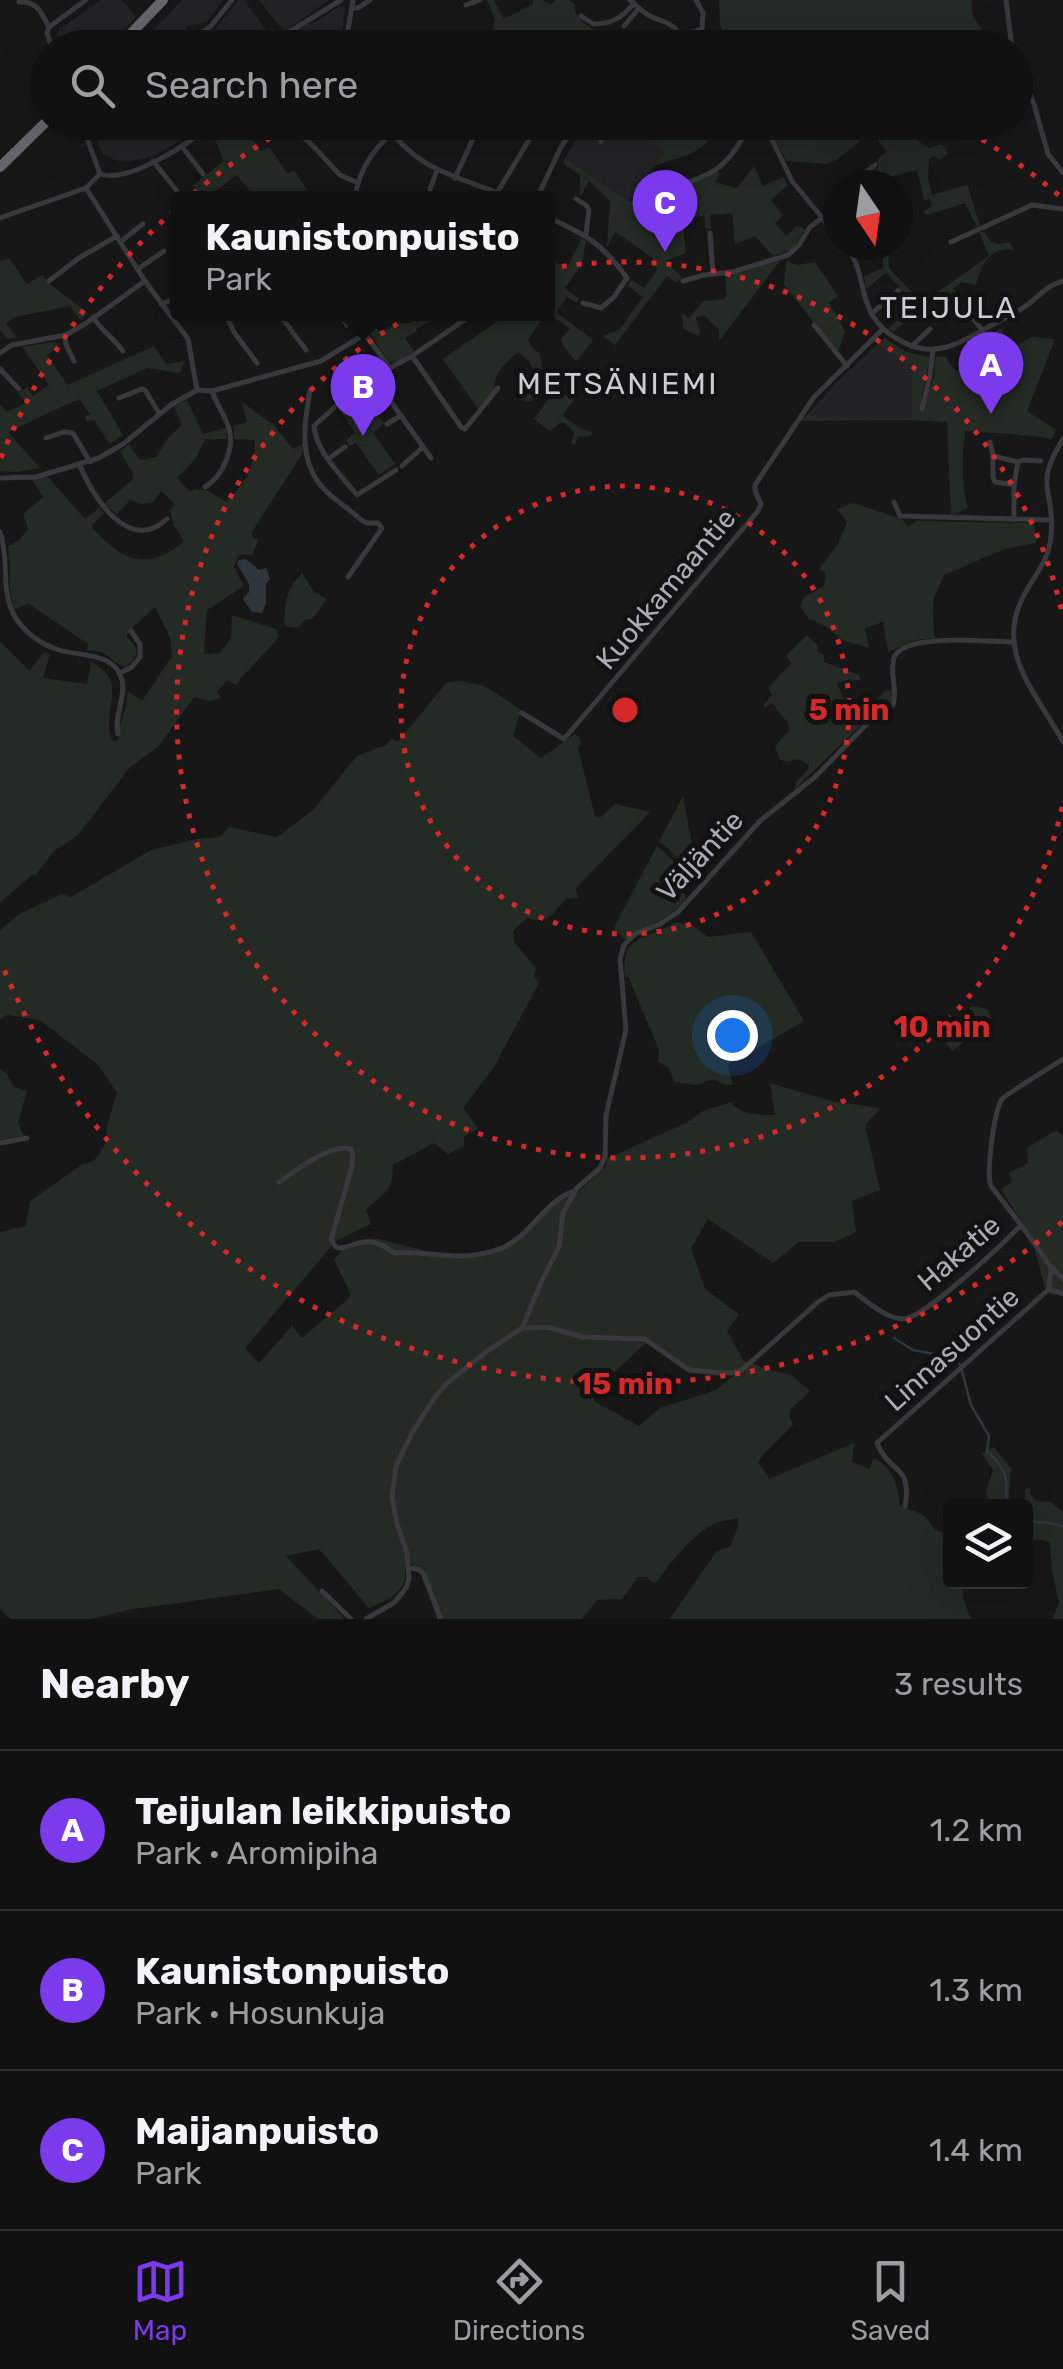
<!DOCTYPE html>
<meta charset="utf-8">
<style>
body{margin:0;font-family:Rubik,sans-serif;background:#1a1a1b;color:#f1f3f6}
.controls{position:absolute;right:30px;bottom:30px;display:grid;overflow:hidden;border-radius:10px;box-shadow:0 10px 40px #0002}
.controls button{width:90px;height:90px;display:grid;place-items:center;padding:0;border:0;border-bottom:2px solid #303132;background:#111112;color:#f1f3f6;font:50px sans-serif}
.compass{position:absolute;left:823px;top:170px;width:90px;height:90px;border-radius:50%;background:#111112;box-shadow:0 10px 40px #0002;rotate:167deg}
.you{position:absolute;left:732px;top:1035px;width:35px;height:35px;margin:-25px;border:8px solid #fff;border-radius:50%;background:#1a73e8;box-shadow:0 0 0 15px #1a73e833}
.badge{display:grid;place-items:center;width:65px;height:65px;border-radius:50%;background:#7c3aed;color:#fff;font-size:32px;font-weight:700}
.pin{position:absolute;translate:-50% -82px;filter:drop-shadow(0 2px 5px #0008)}
.pin::after{content:'';position:absolute;top:52px;width:35px;height:30px;background:inherit;clip-path:polygon(0 0,100% 0,50% 100%)}
.popup{position:absolute;left:170px;top:191px;width:385px;height:130px;box-sizing:border-box;display:grid;place-content:center;border-radius:10px;background:#111112;filter:drop-shadow(0 2px 8px #0005);font-size:32px;white-space:nowrap;color:#9c9d9f}
.popup b{font-size:38px;color:#f1f3f6}
.popup::after{content:'';position:absolute;left:50%;top:100%;margin-left:-20px;border:20px solid transparent;border-top-color:#111112}
.list{margin:0;padding:0;list-style:none}
h2{display:flex;justify-content:space-between;align-items:center;height:130px;margin:0;padding:0 40px;font-size:42px}
h2 small{font-size:32px;font-weight:400;color:#9c9d9f}
.list li{display:grid;grid-template-columns:65px 1fr auto;gap:30px;align-items:center;box-sizing:border-box;height:160px;padding:0 40px;border-top:2px solid #303132}
.list b{display:block;font-size:38px;white-space:nowrap}
.list p{margin:0;font-size:32px;white-space:nowrap;color:#9c9d9f}
.list em{font-size:32px;font-style:normal;color:#9c9d9f}
.icon{flex:none;width:55px;height:55px;fill:none;stroke:currentColor;stroke-width:2;stroke-linecap:round;stroke-linejoin:round}
.map{position:relative;flex:none;width:1063px;height:1619px;overflow:hidden}
.search{position:absolute;background:#111112;box-shadow:0 10px 40px #0002;left:30px;right:30px;top:30px;height:110px;display:flex;align-items:center;gap:25px;box-sizing:border-box;padding:0 35px;border-radius:55px;color:#9c9d9f;font-size:38px}
.sheet{height:610px;background:#111112}
nav{display:flex;justify-content:space-around;align-items:center;box-sizing:border-box;height:140px;border-top:2px solid #303132;background:#111112;font-size:28px;color:#9c9d9f}
nav a{display:grid;justify-items:center;gap:5px}
nav .on{color:#7c3aed}
.map>svg:first-child{display:block}
.built{fill:#232325}
.green{fill:#232b24;fill-rule:evenodd}
.water{fill:#2f373e}
.lines{fill:none;stroke-linecap:round;stroke-linejoin:round}
.stream{stroke:#2f373e;stroke-width:2.5}
.minor{stroke:#38383d;stroke-width:5}
.highway{stroke:#64666e;stroke-width:10}
.ring{fill:none;stroke:#d62828;stroke-width:5;stroke-dasharray:5 10}
.labels{text-anchor:middle;dominant-baseline:central;stroke-width:10;stroke-linejoin:round;paint-order:stroke}
.street-label{font-size:28px;fill:#a9adb7;stroke:#121213}
.neighbourhood-label{font-size:30px;letter-spacing:2.5px;fill:#caccd4;stroke:#121213}
.centre{fill:#d62828;stroke:#121213;stroke-width:5}
.ring-label{font-size:30px;text-anchor:middle;font-weight:bold;fill:#d62828;stroke:#121213;stroke-width:10;stroke-linejoin:round;paint-order:stroke}
</style>
<div class="map">
<svg width="1063" height="1619" viewBox="0 0 1063 1619">
<rect width="100%" height="100%" fill="#171718"/>
<g class="built">
<path d="M101 0H122L136 17 107 47H62L57 35 60 29Z"/>
<path d="M182 0H223L207 22 185 26 194 39 210 36 238 0H244L273 39 261 47 137 48Z"/>
<path d="M259 0H329L284 32Z"/>
<path d="M339 6 345 7 340 47H292L285 39 309 23 311 25Z"/>
<path d="M88 123H211L152 157 127 162 114 160 102 153Z"/>
<path d="M591 123H639L664 152 629 201 565 158 580 133Z"/>
<path d="M878 344 912 366V419L816 418 809 413 834 385Z"/>
</g>
<g class="green">
<path d="M487 0H494L504 19 533 4 532 0H542L551 5 556 0H569L575 5C573 19 589 27 600 33L587 47H468L493 31 495 19Z"/>
<path d="M719 0H971L973 17 988 39 972 48 728 47 720 23Z"/>
<path d="M224 123H240L261 151 269 147 288 174 294 170 313 198H262L258 194 254 197 237 175 216 191 221 198H201L192 186 224 161 213 134Z"/>
<path d="M639 123H709L711 130 716 132C698 156 680 157 654 166L664 152Z"/>
<path d="M766 123H906C911 134 917 142 929 148L942 144 948 153 940 160 933 156 929 159 928 177 932 195 967 185 980 225 977 227 965 203 927 215 923 212 932 206 930 199 924 200 917 170 882 179 875 185H855L861 180H868L879 166 876 161 887 151 871 132 838 159 827 164 786 161Z"/>
<path d="M565 158 629 201 653 204 658 199 662 202 655 212 673 218 679 210 691 204 685 186 717 171 720 174 715 182 737 188 754 166 763 186 783 177 788 185 771 200 783 215 775 223 786 236 797 226 805 229 793 249 773 256 755 236 735 244 732 213 710 215 711 228 706 229 704 216 684 218 682 220 686 253 666 261 682 278 676 282 667 276 615 345 603 336 620 329 643 297 627 285 632 280 644 288 657 270 653 258 615 232 607 247 610 201 589 181 580 197V175L563 163Z"/>
<path d="M979 232H984C990 243 997 246 1009 242L1014 250C991 245 981 265 976 285L962 282 953 288 961 299 956 301 947 292 915 314 893 332 888 329 916 305 903 291 894 299 890 295 899 286 886 273 866 289 864 276 883 268V245H888L889 268 922 303 989 256Z"/>
<path d="M582 238 586 241 582 264 565 288 579 299 577 303 567 297 556 312 593 340 576 362 562 344 561 339 570 329 548 313V263L550 260 567 268Z"/>
<path d="M9 258 27 284 42 275C53 290 73 299 88 314L80 320 70 306 15 317 6 323 17 338 7 339 0 330V261Z"/>
<path d="M780 261 719 341V330L704 315 696 318 700 332 698 336 683 328 682 313 689 318 703 301 723 299 727 296 725 276 759 265Z"/>
<path d="M786 261 797 265 815 262 838 296 829 303 845 331 838 352 784 285Z"/>
<path d="M363 314 373 327 382 331 397 323H410L423 314H444L416 329 417 331 405 338 414 351 395 363 389 362 368 330Z"/>
<path d="M494 314H545L528 340 530 345 540 354 545 386 531 402 516 399 533 370 529 361 518 352C506 362 493 373 494 390L478 409 443 359 498 321Z"/>
<path d="M1001 328 1013 348 1032 337 1055 339 1027 411 1056 430 1052 439 1034 436 965 431C962 456 961 484 968 508L951 516 947 422 910 420 801 421 809 413 816 418H912V366L878 344 885 338 906 352 930 357 921 400 925 401 934 377 935 357 945 356 954 369 989 387 1016 371 995 332Z"/>
<path d="M52 342 61 344 47 355 68 385 154 346 166 364 185 361 180 373 147 368 97 391 123 435 110 444 94 420 87 422 85 417 90 414 79 399 8 432 40 468 15 472 0 471V405L7 412 26 403 18 393 27 387 33 396 49 385 22 347Z"/>
<path d="M555 390H558L574 400 563 414 564 417 580 428 592 432 591 436 578 437 575 444H571L574 433 565 423H560L550 431 534 419Z"/>
<path d="M361 392 384 424 373 433 395 464 379 475 356 443 350 446 346 440 355 432 338 408Z"/>
<path d="M187 400 203 434 226 428 227 439H205L196 458 177 478 190 492 194 489 209 491 226 502C246 483 255 467 255 440L234 439 233 426 247 422 242 402 274 425 293 449 303 444 302 454 252 532 253 538 259 539 252 555H239L234 567 244 586 207 610 204 654 220 653 231 638 232 615 276 629 279 636C266 654 249 667 236 685L227 680 217 692 221 698 210 701 194 697 159 746 130 767 78 835 54 851 36 875H32L0 903V641L30 671 44 652 50 654 43 678 87 684 91 662C131 681 100 711 112 740L115 742 119 738C119 719 129 707 127 691L142 701 172 656 170 637 155 607 133 627 126 636C139 650 141 654 125 667 107 661 111 649 87 651L88 644 29 604 14 609C7 588 12 567 8 546L20 540 28 528 23 514 43 497 32 479 48 477 85 519 99 508 105 513 91 526C122 560 144 573 184 542L173 524 170 510 175 504 161 491 153 503 141 504 130 500 117 514 104 504 132 480 133 474 120 451 129 444 140 460 156 457 168 438 182 424 174 407Z"/>
<path d="M853 503 902 519 908 527 917 521 1034 523 1036 543 1005 549 944 575 933 600 934 638 915 640 888 652 883 622 865 628 869 648 842 640 827 627 808 618 800 606 804 597 824 586 826 573 819 569 838 544 847 522 837 509Z"/>
<path d="M302 573 314 592 327 599 312 619 304 620 298 628 285 626C283 607 287 587 302 573Z"/>
<path d="M807 635 818 646 817 651 824 655V662L859 675 861 681 851 679 837 683 846 706 877 699 885 691 892 690 891 703 864 722 795 789C796 776 807 775 809 765L798 759 788 762 780 760 775 746 790 730 788 723 772 703 765 708 763 706 772 695 768 688 791 663 786 656Z"/>
<path d="M461 681 485 686 521 710 513 736 541 758 575 734 579 737 581 743 578 748 595 816 601 817 615 804 650 812 576 888 578 898 566 899C551 915 549 924 527 918L513 931 514 942 536 968 534 976 539 983 494 1067 463 1108 478 1128 464 1136V1146L448 1154 434 1143 393 1165C393 1195 383 1192 366 1210L371 1224 336 1241 245 1348 259 1363 292 1326 301 1337H303L349 1298 350 1293 334 1259 346 1246 363 1239H379L437 1254 466 1255 501 1247 528 1227 556 1198 577 1193 605 1167 608 1158 686 1123 703 1111 731 1102C740 1115 760 1115 775 1115L770 1083 832 1101 878 1108 879 1110 865 1125 880 1190 852 1201 856 1232 835 1242H799L773 1263 708 1219 691 1248 705 1289 739 1314 727 1331 743 1360 766 1369 791 1375 810 1391 791 1409 789 1415 793 1425 763 1455 758 1462 769 1479 854 1443 852 1462 869 1469 874 1458C895 1470 897 1484 900 1506 907 1509 918 1511 924 1516 936 1526 931 1534 950 1532V1582H964C961 1594 965 1608 972 1619H670L716 1552 730 1546 738 1527V1518C730 1520 721 1520 714 1524 694 1533 670 1563 657 1581L653 1583 647 1577H638L622 1599 597 1600 582 1619H437L422 1576 412 1564 405 1566C408 1593 389 1599 369 1608L319 1549 286 1556 345 1619H318L279 1589 127 1610 92 1619H11L0 1609V1232L26 1226 30 1201 83 1164 94 1161 106 1143 107 1126 117 1093 98 1065 40 1020 7 1015 0 1020V930L19 914 62 894 71 897 151 850 197 839 220 837 229 827 277 837 313 810 357 756 386 745 392 739 398 742 446 683ZM646 1343 687 1372 733 1376 716 1390 660 1408 639 1426 595 1402 593 1392Z"/>
<path d="M683 796 693 850 686 885C684 866 676 852 659 842Z"/>
<path d="M657 846 677 864 680 887 686 898C670 921 646 924 625 940L613 929Z"/>
<path d="M675 922 693 926 708 937 751 932 804 1021 728 1065 733 1084 726 1085 715 1080 706 1081 698 1085 674 1082 669 1068 658 1062 659 1050 630 981 628 977H625C620 932 647 942 675 922Z"/>
<path d="M972 1006 988 1009 991 1019 981 1030 952 1051 946 1043 947 1033Z"/>
<path d="M0 1069 6 1073 14 1087 27 1091 18 1123 24 1136 0 1140Z"/>
<path d="M1056 1130 1063 1136V1296L1050 1294 1045 1288 1032 1238 1001 1189 1012 1182 1009 1173 1028 1163 1027 1148Z"/>
<path d="M994 1447 1011 1468 1009 1494 1011 1506 989 1505 986 1491 993 1470 982 1453Z"/>
<path d="M1030 1487V1494L1036 1501 1051 1502 1063 1512V1619H1052L1059 1603 1052 1571 1050 1543 1044 1540H1026V1506H1022L1025 1502V1489Z"/>
</g>
<path class="water" d="M246 559 259 570 266 568 270 579 266 584V604L262 613 252 612 243 599 249 592V584L237 564 239 560Z"/>
<g class="lines">
<g class="stream">
<path d="M894 1338 913 1350 955 1358 960 1365"/>
<path d="M962 1371 971 1405 989 1436 987 1451C995 1459 1004 1468 1006 1480 1007 1489 1005 1497 1008 1506"/>
<path d="M1026 1519C1038 1526 1050 1519 1063 1527"/>
</g>
<g class="minor">
<path d="M630 0C637 6 642 12 650 16 671 26 677 21 683 48"/>
<path d="M1006 0 1012 48"/>
<path d="M19 2C37 1 41 12 49 27L47 33 52 48"/>
<path d="M466 5 480 0"/>
<path d="M352 8H358L370 0"/>
<path d="M581 16 593 24C612 24 622 18 634 3"/>
<path d="M624 26 639 8"/>
<path d="M49 27 86 0"/>
<path d="M286 34 341 0"/>
<path d="M680 36 702 29 703 13 696 0"/>
<path d="M195 38 211 26 232 0"/>
<path d="M345 48 353 0"/>
<path d="M1016 62 1034 104 1048 154 1063 173"/>
<path d="M81 122 100 174"/>
<path d="M287 122 315 148 340 175 356 182"/>
<path d="M384 122C419 174 458 175 510 198"/>
<path d="M594 122 601 142"/>
<path d="M759 122 769 134 792 181 838 237"/>
<path d="M183 148 203 174"/>
<path d="M153 161 182 197"/>
<path d="M100 174C130 184 192 141 216 122"/>
<path d="M455 178 478 128"/>
<path d="M851 185 875 165"/>
<path d="M86 188 145 281 188 339 197 390"/>
<path d="M355 198C359 166 379 141 406 122"/>
<path d="M427 198 437 170"/>
<path d="M494 198 538 125"/>
<path d="M537 198 561 147 578 122"/>
<path d="M576 199 587 206 589 210 586 234"/>
<path d="M661 201C676 182 699 182 718 168 733 157 742 138 752 122"/>
<path d="M548 217C586 235 602 243 627 278L614 297 601 308 583 303"/>
<path d="M0 218 86 188 100 174"/>
<path d="M825 222 837 209 838 197"/>
<path d="M710 233 713 274"/>
<path d="M120 242 143 224"/>
<path d="M951 242 1032 205 1063 209"/>
<path d="M845 245C866 270 858 299 878 323 885 332 893 337 903 342 935 359 961 343 990 326 1003 319 1019 312 1031 302 1042 293 1048 285 1063 281"/>
<path d="M138 269 164 251"/>
<path d="M49 281 79 258 117 236"/>
<path d="M683 281 704 275 732 272 788 255 799 245 810 227 822 218"/>
<path d="M161 304 178 298"/>
<path d="M962 304 983 331"/>
<path d="M225 314 234 332 257 363"/>
<path d="M279 314 306 350"/>
<path d="M339 314 347 325"/>
<path d="M358 314 365 334 390 368"/>
<path d="M871 314 898 291"/>
<path d="M93 317C102 331 113 338 123 351"/>
<path d="M814 325 847 366"/>
<path d="M974 336 992 356 997 365"/>
<path d="M65 337 66 345 74 361"/>
<path d="M912 346 930 329"/>
<path d="M0 353 12 345 66 335 85 324 145 281"/>
<path d="M413 357 461 427 465 429 498 388"/>
<path d="M0 369 19 389"/>
<path d="M377 382 431 458"/>
<path d="M310 390C304 424 298 462 324 489 335 501 349 508 361 520L367 523H378L382 528 348 577"/>
<path d="M119 398 142 389 145 390 159 413"/>
<path d="M922 409 930 376 933 350"/>
<path d="M387 424 400 416"/>
<path d="M46 438 64 432 73 433 90 462"/>
<path d="M1063 439C1032 487 1056 491 1051 536 1048 564 1033 576 1022 599 995 654 1039 696 1063 742"/>
<path d="M990 442 993 456"/>
<path d="M328 459 345 447"/>
<path d="M1018 462 1023 460 1041 461"/>
<path d="M80 466C93 496 128 555 167 519"/>
<path d="M402 466 423 447"/>
<path d="M396 470 357 495C341 475 316 452 314 426L337 405 357 391 377 382 390 368 412 356 473 314"/>
<path d="M0 478 36 477 99 458 123 444 171 405 197 390 212 391 321 361 365 334"/>
<path d="M1014 485 1018 462 993 456V477L995 482 1014 485V519"/>
<path d="M205 487C222 477 235 449 229 429 226 416 216 404 212 391"/>
<path d="M894 502 900 516 1051 520"/>
<path d="M0 532C10 560 0 589 14 615 23 631 39 643 56 649 78 657 115 651 122 680 126 698 114 714 118 734"/>
<path d="M120 673 132 667 140 657V644L131 631"/>
<path d="M522 713 564 739 758 511 761 504 755 491V485L814 397 883 329"/>
<path d="M0 1143 27 1138"/>
<path d="M279 1182C297 1169 330 1144 351 1149L353 1155 352 1166 331 1240C333 1242 334 1245 336 1247 350 1253 363 1228 394 1253 433 1250 462 1264 502 1248 531 1236 545 1200 575 1191"/>
<path d="M1021 1225 1051 1267 1063 1279"/>
<path d="M1049 1289 1063 1294"/>
<path d="M524 1328 547 1327 583 1337 645 1339 689 1370 721 1373 737 1372 743 1369 818 1302 829 1295 854 1292C868 1302 885 1318 903 1319 922 1320 1005 1242 1021 1225L991 1186C986 1173 994 1111 1002 1099 1006 1094 1053 1066 1063 1059"/>
<path d="M905 1506C913 1464 889 1474 877 1443L1049 1289 1051 1267"/>
<path d="M410 1568 417 1569 423 1573 441 1619"/>
<path d="M322 1591 351 1619"/>
<path d="M366 1619 395 1602 406 1588 409 1579 407 1553 397 1524 392 1497 396 1466 412 1433 433 1400 446 1384 486 1352 522 1328 541 1283 559 1247 563 1213 577 1188 600 1168 605 1157 606 1115 626 1030 620 959 624 945 635 934 660 924 678 912 760 821 815 777 868 723 893 705C898 689 889 673 894 658 903 632 989 642 1013 642"/>
</g>
<g class="highway">
<path d="M117 48 163 0"/>
<path d="M0 167 48 120"/>
</g>
</g>
<g class="ring">
<circle cx="625" cy="710" r="224"/>
<path d="M1062 807A448 448 0 1 1 1062 613"/>
<path d="M1062 1222A673 673 0 0 1 1 962M1 458A673 673 0 0 1 294 124M508 47A673 673 0 0 1 742 47M956 124A673 673 0 0 1 1062 198"/>
</g>
<g class="labels">
<g class="street-label">
<text transform="translate(666 589) rotate(-50)">Kuokkamaantie</text>
<text transform="translate(700 856) rotate(-47)">Väljäntie</text>
<text transform="translate(959 1253) rotate(-41)">Hakatie</text>
<text transform="translate(952 1349) rotate(-42)">Linnasuontie</text>
</g>
<g class="neighbourhood-label">
<text x="949" y="308">TEIJULA</text>
<text x="618" y="384">METSÄNIEMI</text>
</g>
</g>
<circle cx="625" cy="710" r="15" class="centre"/>
<g class="ring-label">
<text x="849" y="720">5 min</text>
<text x="942" y="1037">10 min</text>
<text x="625" y="1394">15 min</text>
</g>
</svg>
<div class="controls">
<button><svg class="icon" aria-label="layers" viewBox="0 0 24 24"><path d="M12 4l9 5-9 5-9-5zM3 14l9 5 9-5"/></svg></button>
</div>
<svg class="compass" viewBox="-18 -18 36 36"><path d="M0-13l5 13h-10z" fill="#e53935"/><path d="M0 13l5-13h-10z" fill="#9c9d9f"/></svg>
<div class="you"></div>
<div class="pin badge" style="left:991px;top:414px">A</div>
<div class="pin badge" style="left:363px;top:436px">B</div>
<div class="popup"><b>Kaunistonpuisto</b>Park</div>
<div class="pin badge" style="left:665px;top:252px">C</div>
<div class="search"><svg class="icon" aria-label="search" viewBox="0 0 24 24"><circle cx="10" cy="10" r="6"/><path d="M15 15l6 6"/></svg>Search here</div>
</div>
<section class="sheet">
<h2>Nearby<small>3 results</small></h2>
<ul class="list">
<li><span class="badge">A</span><div><b>Teijulan leikkipuisto</b><p>Park · Aromipiha</p></div><em>1.2 km</em></li>
<li><span class="badge">B</span><div><b>Kaunistonpuisto</b><p>Park · Hosunkuja</p></div><em>1.3 km</em></li>
<li><span class="badge">C</span><div><b>Maijanpuisto</b><p>Park</p></div><em>1.4 km</em></li>
</ul>
</section>
<nav>
<a class="on"><svg class="icon" aria-label="map" viewBox="0 0 24 24"><path d="M3 6l6-2 6 2 6-2v14l-6 2-6-2-6 2zM9 4v14M15 6v14"/></svg>Map</a>
<a><svg class="icon" aria-label="directions" viewBox="0 0 24 24"><path d="M12 3l9 9-9 9-9-9zM9 14v-3h6M13 9l2 2-2 2"/></svg>Directions</a>
<a><svg class="icon" aria-label="saved" viewBox="0 0 24 24"><path d="M7 4h10v16l-5-4-5 4z"/></svg>Saved</a>
</nav>
